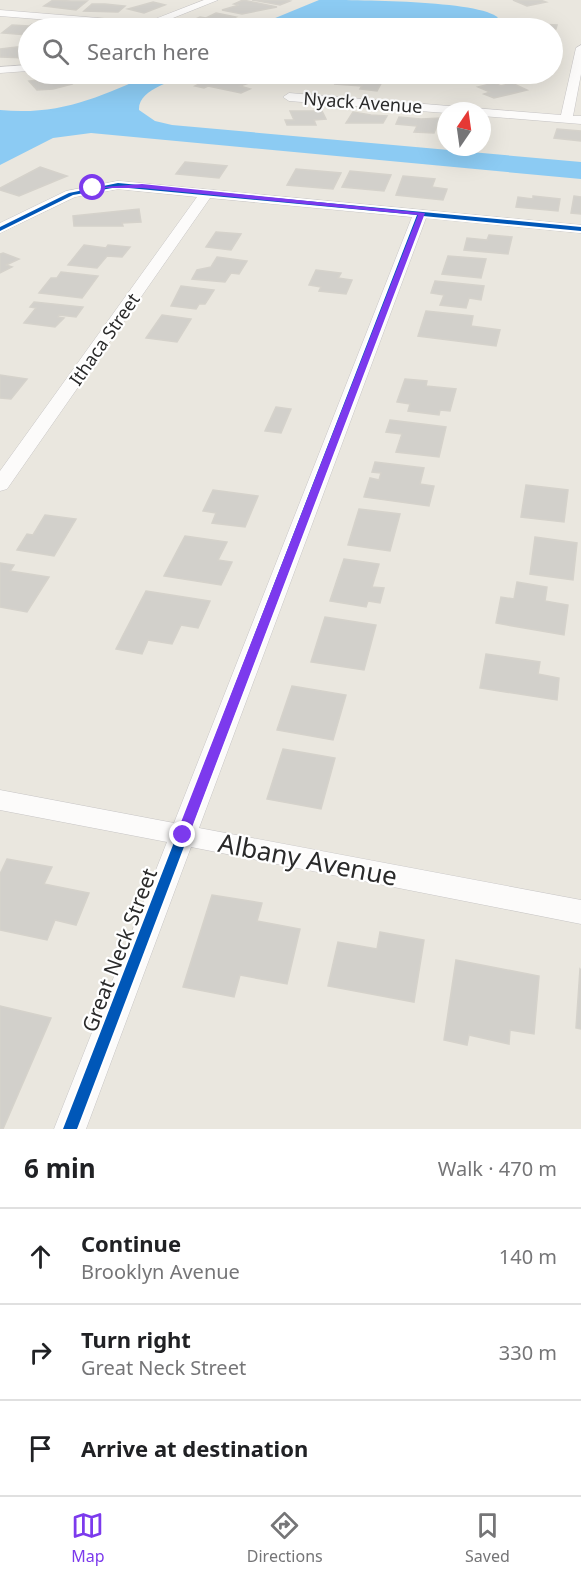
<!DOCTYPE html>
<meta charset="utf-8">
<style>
body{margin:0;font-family:"Noto Sans",sans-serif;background:#f2f2f2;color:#202124}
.compass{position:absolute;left:437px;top:102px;width:54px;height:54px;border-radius:50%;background:#fff;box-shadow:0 6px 24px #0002;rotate:13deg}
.stop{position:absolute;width:18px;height:18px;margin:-14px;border:4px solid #7c3aed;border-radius:50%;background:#fff}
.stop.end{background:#7c3aed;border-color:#fff;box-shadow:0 2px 6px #0008}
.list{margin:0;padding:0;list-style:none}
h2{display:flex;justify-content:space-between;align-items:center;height:78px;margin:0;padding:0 24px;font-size:26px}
h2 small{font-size:20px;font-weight:400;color:#757577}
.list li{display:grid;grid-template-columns:39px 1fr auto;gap:18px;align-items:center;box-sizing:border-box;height:96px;padding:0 24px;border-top:2px solid #e0e0e0}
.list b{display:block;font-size:22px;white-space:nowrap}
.list p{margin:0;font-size:20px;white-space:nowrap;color:#757577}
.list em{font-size:20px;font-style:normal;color:#757577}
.icon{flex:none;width:33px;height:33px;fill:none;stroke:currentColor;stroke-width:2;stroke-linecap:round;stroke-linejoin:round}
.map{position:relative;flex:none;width:581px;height:1129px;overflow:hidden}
.search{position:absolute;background:#fff;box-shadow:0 6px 24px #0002;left:18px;right:18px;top:18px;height:66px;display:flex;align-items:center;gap:15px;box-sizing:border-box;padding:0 21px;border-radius:33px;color:#757577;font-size:22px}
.sheet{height:366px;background:#fff}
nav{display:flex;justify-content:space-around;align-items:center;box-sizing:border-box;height:84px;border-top:2px solid #e0e0e0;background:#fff;font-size:16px;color:#757577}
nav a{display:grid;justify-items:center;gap:3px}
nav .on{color:#7c3aed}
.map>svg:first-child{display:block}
.water{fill:#8ccbf3}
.building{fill:#d2d0cb;stroke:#d5d2cb;stroke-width:1.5}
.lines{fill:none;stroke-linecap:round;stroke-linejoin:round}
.street-casing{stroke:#c7c5c5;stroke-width:1}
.street{fill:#fcfbfa;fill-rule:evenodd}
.cycleway-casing{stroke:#fff;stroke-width:4}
.cycleway{fill:#0057b8;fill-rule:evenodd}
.route{fill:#7c3aed}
.labels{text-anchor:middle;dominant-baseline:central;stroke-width:4.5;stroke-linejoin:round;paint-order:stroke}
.far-street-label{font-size:18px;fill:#2a2a2a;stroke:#fff}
.street-label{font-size:21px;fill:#2a2a2a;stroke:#fff}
.near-street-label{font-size:26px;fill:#2a2a2a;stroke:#fff}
</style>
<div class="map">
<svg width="581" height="1129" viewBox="0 0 581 1129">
<rect width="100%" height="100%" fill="#eae7df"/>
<g class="water">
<path d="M319 0C350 0 482 0 498 18L495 28H251Z"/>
<path d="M151 74H193C177 80 138 88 139 110L155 121 172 125 581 162V179L91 133 53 138 0 165V110C59 116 100 97 151 74Z"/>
</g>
<g class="building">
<path d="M53 0 71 1H87L76 10 44 6Z"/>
<path d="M243 0 277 7 242 14 222 10 239 5 234 4Z"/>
<path d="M252 0H285L290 1 280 5Z"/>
<path d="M513 0H540L546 2 527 6Z"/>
<path d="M153 2 165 5 144 13 128 9Z"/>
<path d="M92 4H105L125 6 118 12 84 11Z"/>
<path d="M216 13 236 17 216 26 191 21 200 17 206 18Z"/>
<path d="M191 23 205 27 178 28Z"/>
<path d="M520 23 557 25 556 29 528 28H518Z"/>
<path d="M32 24 44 25 40 28H28V35L2 33 12 25 29 26Z"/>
<path d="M17 47H28V58L0 57V49Z"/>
<path d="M342 74 372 77 370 79 383 80 377 91 360 89 362 86 335 84Z"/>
<path d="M512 74H545H537L534 80 510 78Z"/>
<path d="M229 75 255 81 240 86 250 89 241 93 208 86 204 88 195 86 209 79 217 81Z"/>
<path d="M66 77 72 84 53 89 37 90 29 81Z"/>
<path d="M494 83 501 86 512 83 527 90 494 98 484 94 490 92 478 87Z"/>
<path d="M290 111H322L326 119 314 120 316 125H287L285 120H294Z"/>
<path d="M353 112 371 115 387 116 383 123H346Z"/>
<path d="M399 117 421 119 440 118 434 133 414 132 417 126 396 124Z"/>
<path d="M557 129 581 131V141L554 138Z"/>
<path d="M185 162 227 166 219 178 176 174Z"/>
<path d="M40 167 67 176 19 196 0 190V188Z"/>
<path d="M296 169 341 173 333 189 287 185Z"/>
<path d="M350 171 391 175 384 191 342 187Z"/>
<path d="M403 176 435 179 432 187 447 189 443 200 396 195Z"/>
<path d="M533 196 560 199 558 211 516 207 518 197 533 199Z"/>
<path d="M574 196 581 197V214L571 213Z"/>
<path d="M139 209 141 222 122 223 123 226H74L73 216Z"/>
<path d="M216 232 241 234 231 250 206 247Z"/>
<path d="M489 235 512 237 508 254 464 250 467 238 487 240Z"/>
<path d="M84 245 106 248 108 245 130 247 122 257 107 256 97 268 68 265Z"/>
<path d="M3 253 19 259 6 265 12 267 0 273V254Z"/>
<path d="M448 256 486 259 481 278 442 274Z"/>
<path d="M217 257 247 261 239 274 231 273 225 282 192 279 197 270 211 267Z"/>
<path d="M316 270 341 273 338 278 352 280 346 294 319 291 321 287 309 285Z"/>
<path d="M61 272 98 276 82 298 39 293 51 278H57Z"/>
<path d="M435 281 484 286 481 300 469 298 466 308 440 305 444 295 431 293Z"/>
<path d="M181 286 214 290 205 304H199L196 309 171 306Z"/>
<path d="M34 302 83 307 76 317 59 315 58 317 64 318 55 327 24 323 36 308 30 307Z"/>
<path d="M426 311 473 316 471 326 500 330 496 346 418 336Z"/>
<path d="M162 315 191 319 177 342 146 338Z"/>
<path d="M0 375 27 379 11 399 0 398Z"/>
<path d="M405 379 427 381 426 386 456 389 450 411 440 410 439 415 408 411 410 404 397 402Z"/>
<path d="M276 407 291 409 281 433 265 431Z"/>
<path d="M390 420 446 427 439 457 396 452 402 434 386 432Z"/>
<path d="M375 462 424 468 420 484 434 486 429 506 364 497 370 478 379 480 381 473 372 472Z"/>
<path d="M526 485 568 490 564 522 521 517Z"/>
<path d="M213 490 258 496 245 527 212 523 216 513 203 511Z"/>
<path d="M359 509 400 514 390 551 348 545Z"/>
<path d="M45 515 76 519 54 556 17 550 27 534 33 535Z"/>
<path d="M185 536 227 542 218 560 232 562 221 585 164 576Z"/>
<path d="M535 537 577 543 573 580 530 574Z"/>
<path d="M344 559 379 564 372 587 384 588 380 603 368 601 366 607 330 601Z"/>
<path d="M0 563 14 565 10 571 49 577 27 612 0 607Z"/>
<path d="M517 582 547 587 545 601 568 605 564 635 496 623 501 597 514 599Z"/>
<path d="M146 591 210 601 198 628 181 625 172 644 148 640 142 654 116 649Z"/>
<path d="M325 617 376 625 364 670 311 662Z"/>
<path d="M486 654 540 662 538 674 559 678 557 700 480 688Z"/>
<path d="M292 686 346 695 333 740 277 730Z"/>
<path d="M283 749 335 758 321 809 267 799Z"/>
<path d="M7 859 52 867 44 884 89 893 76 925 55 920 47 940 0 930V874Z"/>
<path d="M212 895 262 903 257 921 300 929 287 984 240 975 234 997 183 987Z"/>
<path d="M380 932 424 940 414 1002 328 986 338 942 377 949Z"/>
<path d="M456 960 539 976 534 1034 510 1030 509 1044 469 1035 467 1045 444 1040Z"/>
<path d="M580 969 581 970V1029L576 1028Z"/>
<path d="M0 1006 51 1018 3 1129H0Z"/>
</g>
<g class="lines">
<g class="street-casing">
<g id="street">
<path d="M204 0H218L148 28 0 16V10L147 22Z"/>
<path d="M581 45V74L573 116H581V124L482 116V111L446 113 289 101 283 97 289 93 561 115 576 48Z"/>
<path d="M28 65V71L0 73V67Z"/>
<path d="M118 181 581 225V233L426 218 199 828 581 900V924L191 847 86 1129H54L167 842 0 810V790L174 823 412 217 210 198 7 489 0 491V471L197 197 118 189 75 197 0 233V223L66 191Z"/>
</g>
</g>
<use href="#street" class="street"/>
<g class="cycleway-casing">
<path id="cycleway" d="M118 183 581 227V231L423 216 77 1129H63L417 215 118 187 73 195 0 231V227L69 193Z"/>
</g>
<use href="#cycleway" class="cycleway"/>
</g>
<path class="route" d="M142 184 425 213 189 835 183 840 176 835 418 215 142 188H90Z"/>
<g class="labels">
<g class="far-street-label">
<text transform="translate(363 102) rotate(4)">Nyack Avenue</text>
<text transform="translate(104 339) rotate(-55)">Ithaca Street</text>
</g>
<g class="street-label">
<text transform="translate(119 950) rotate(-69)">Great Neck Street</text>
</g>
<g class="near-street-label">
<text transform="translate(308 859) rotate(11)">Albany Avenue</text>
</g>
</g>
</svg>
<svg class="compass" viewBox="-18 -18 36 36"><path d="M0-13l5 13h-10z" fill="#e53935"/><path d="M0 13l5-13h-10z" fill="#757577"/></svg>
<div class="stop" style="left:93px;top:188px"></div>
<div class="stop end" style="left:183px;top:835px"></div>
<div class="search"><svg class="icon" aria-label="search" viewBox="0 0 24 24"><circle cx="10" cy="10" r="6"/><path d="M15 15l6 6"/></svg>Search here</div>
</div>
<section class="sheet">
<h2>6 min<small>Walk · 470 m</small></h2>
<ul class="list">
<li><svg class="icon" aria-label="ahead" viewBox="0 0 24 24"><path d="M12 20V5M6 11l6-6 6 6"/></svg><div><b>Continue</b><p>Brooklyn Avenue</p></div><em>140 m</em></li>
<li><svg class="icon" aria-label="right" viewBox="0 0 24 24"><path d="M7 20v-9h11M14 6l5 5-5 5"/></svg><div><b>Turn right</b><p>Great Neck Street</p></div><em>330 m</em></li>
<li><svg class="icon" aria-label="arrive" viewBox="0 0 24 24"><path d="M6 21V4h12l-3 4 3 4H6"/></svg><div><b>Arrive at destination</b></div></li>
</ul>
</section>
<nav>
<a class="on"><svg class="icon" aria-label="map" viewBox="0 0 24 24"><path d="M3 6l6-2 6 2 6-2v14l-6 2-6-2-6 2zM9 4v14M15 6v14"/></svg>Map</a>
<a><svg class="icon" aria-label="directions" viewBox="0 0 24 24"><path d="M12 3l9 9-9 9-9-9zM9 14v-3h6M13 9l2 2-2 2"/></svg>Directions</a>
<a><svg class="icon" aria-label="saved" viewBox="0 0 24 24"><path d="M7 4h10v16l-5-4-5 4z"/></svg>Saved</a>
</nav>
